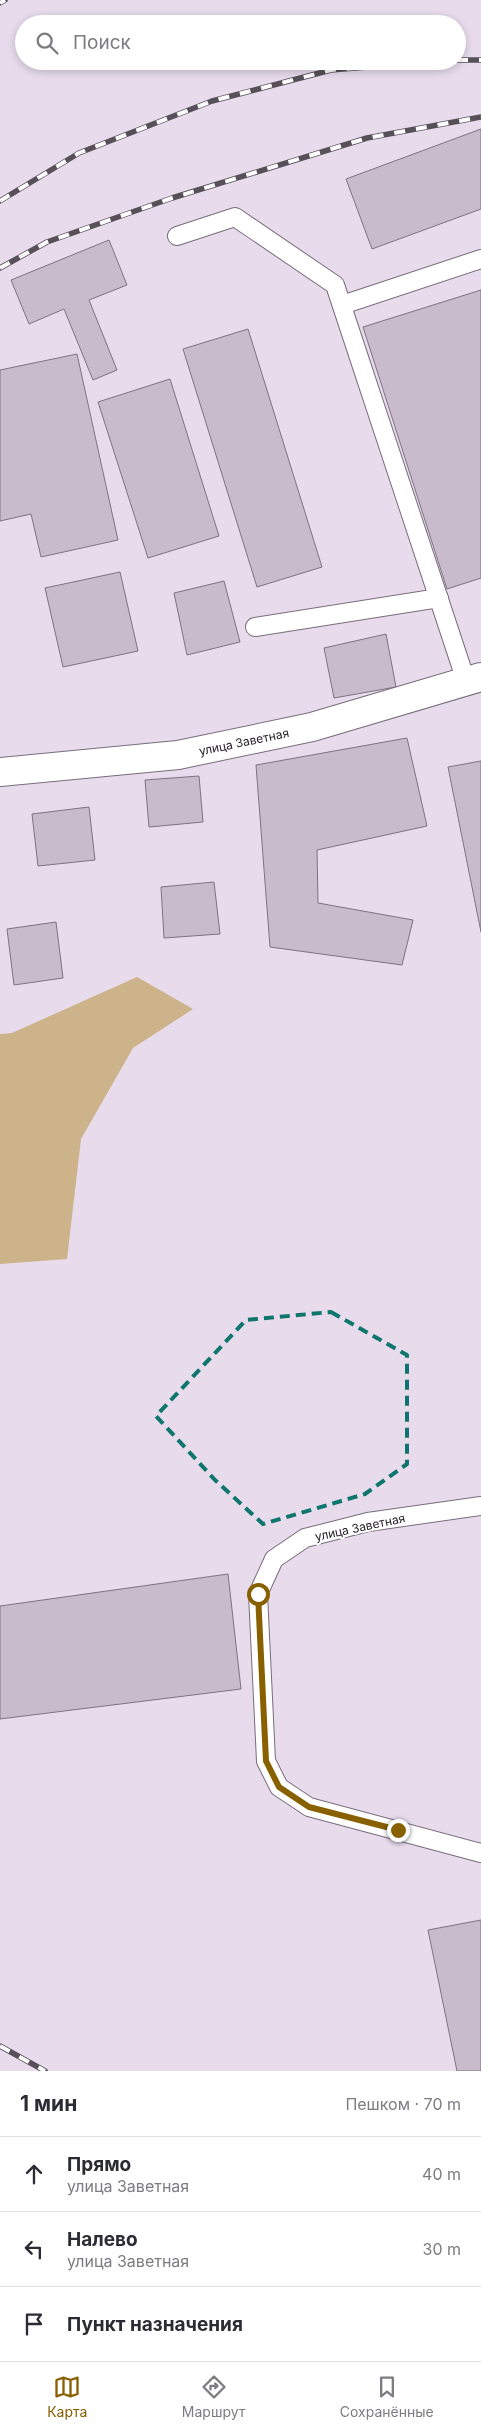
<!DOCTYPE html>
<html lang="ru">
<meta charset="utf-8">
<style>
body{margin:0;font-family:Inter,sans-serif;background:#f2f2f3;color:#2b2b33}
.stop{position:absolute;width:15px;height:15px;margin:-11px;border:4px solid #886000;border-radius:50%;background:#fff}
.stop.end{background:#886000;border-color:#fff;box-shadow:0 1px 5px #0008}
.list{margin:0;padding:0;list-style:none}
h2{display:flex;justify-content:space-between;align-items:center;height:65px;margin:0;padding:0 20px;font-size:21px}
h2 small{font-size:16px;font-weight:400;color:#7c7c81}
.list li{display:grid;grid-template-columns:32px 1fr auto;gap:15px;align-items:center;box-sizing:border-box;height:75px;padding:0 20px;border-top:1px solid #e1e1e2}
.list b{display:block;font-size:19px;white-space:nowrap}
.list p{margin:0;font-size:16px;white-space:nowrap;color:#7c7c81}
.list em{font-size:16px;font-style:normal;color:#7c7c81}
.icon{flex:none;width:28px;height:28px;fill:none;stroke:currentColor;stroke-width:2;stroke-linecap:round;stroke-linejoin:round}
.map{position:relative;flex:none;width:481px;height:2071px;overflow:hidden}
.search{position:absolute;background:#fff;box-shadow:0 2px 8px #0003;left:15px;right:15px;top:15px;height:55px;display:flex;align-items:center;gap:12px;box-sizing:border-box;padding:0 18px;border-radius:28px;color:#7c7c81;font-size:19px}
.sheet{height:290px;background:#fff}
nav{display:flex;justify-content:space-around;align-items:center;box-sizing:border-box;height:70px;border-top:1px solid #e1e1e2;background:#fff;font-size:14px;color:#7c7c81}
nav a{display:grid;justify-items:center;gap:2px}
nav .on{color:#886000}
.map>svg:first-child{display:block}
.green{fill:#ccb389}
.building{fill:#c8bccc;stroke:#7e7382}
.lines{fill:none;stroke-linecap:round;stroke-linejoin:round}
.lane-casing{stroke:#796d7c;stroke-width:20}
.street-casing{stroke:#796d7c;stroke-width:30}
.lane{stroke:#fff;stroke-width:18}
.street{stroke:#fff;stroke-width:28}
.rail-casing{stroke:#575059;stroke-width:5.5}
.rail{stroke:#fff;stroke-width:4;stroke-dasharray:11;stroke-linecap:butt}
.route{stroke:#886000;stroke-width:6}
.marked{fill:none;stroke:#0f766e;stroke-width:4;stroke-dasharray:10 6;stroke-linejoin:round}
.labels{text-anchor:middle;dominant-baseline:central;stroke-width:4;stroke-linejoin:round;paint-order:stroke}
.street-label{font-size:12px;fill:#262127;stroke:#fff}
</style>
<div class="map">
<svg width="481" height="2071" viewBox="0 0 481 2071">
<rect width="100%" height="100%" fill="#e7dbec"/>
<path class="green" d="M137 977 193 1009 133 1048 81 1139 67 1259 0 1264V1034L12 1033Z"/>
<g class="building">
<path d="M481 129V209L372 249 346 179Z"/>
<path d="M109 240 127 285 89 300 117 370 93 380 64 309 29 324 11 280Z"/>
<path d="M481 290V578L447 589 363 327Z"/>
<path d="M248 329 322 567 257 587 183 349Z"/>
<path d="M77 354 118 540 41 557 31 514 0 521V370Z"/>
<path d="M170 379 219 536 148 558 98 402Z"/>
<path d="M120 572 138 651 63 667 45 588Z"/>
<path d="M224 581 240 642 187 655 174 593Z"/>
<path d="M386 634 396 687 334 698 324 648Z"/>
<path d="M407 738 427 826 317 850 318 903 413 920 402 965 270 947 256 765Z"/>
<path d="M481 761V932L448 767Z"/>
<path d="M199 776 203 822 149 827 145 780Z"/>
<path d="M89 807 95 860 38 866 32 814Z"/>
<path d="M214 882 220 934 164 938 161 887Z"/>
<path d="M56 922 63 978 14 985 7 929Z"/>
<path d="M228 1574 241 1689 0 1719V1606Z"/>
<path d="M481 1920V2071H457L428 1930Z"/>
</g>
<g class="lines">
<g class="lane-casing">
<g id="lane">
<path d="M177 236 235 217 335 285 466 681"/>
<path d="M342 305 481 259"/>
<path d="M255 627 439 598"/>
<path d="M481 1506 368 1522 305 1538 274 1559 258 1594 266 1761 279 1787 309 1807 481 1853"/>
</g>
</g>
<g class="street-casing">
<g id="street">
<path id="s1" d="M0 772 178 755 312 727 481 677"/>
</g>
</g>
<use href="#lane" class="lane"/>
<use href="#street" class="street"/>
<g class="rail-casing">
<g id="rail">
<path d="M0 3 5 0"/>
<path d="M457 60H481"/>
<path d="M0 201 79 153 212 101 331 70 439 61"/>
<path d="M0 268 47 242 172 198 367 138 481 117"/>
<path d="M0 2046 45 2071"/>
</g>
</g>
<use href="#rail" class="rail"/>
</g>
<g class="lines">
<path class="route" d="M258 1594 266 1761 279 1787 309 1807 398 1830"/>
</g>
<path class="marked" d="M331 1312 407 1355V1464L365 1494 263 1524 215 1480 156 1416 246 1320Z"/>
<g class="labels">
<g class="street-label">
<text stroke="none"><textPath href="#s1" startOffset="246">улица Заветная</textPath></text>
<text transform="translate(360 1527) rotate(-12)">улица Заветная</text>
</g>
</g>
</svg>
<div class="stop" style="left:258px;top:1594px"></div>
<div class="stop end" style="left:398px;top:1830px"></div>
<div class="search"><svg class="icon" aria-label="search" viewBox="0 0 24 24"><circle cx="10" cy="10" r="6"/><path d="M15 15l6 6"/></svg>Поиск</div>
</div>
<section class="sheet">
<h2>1 мин<small>Пешком · 70 m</small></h2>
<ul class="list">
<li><svg class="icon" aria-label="ahead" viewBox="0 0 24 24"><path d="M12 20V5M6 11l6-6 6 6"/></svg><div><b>Прямо</b><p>улица Заветная</p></div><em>40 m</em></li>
<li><svg class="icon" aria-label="left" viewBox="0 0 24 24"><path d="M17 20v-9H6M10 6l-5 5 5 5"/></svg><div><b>Налево</b><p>улица Заветная</p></div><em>30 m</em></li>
<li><svg class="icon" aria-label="arrive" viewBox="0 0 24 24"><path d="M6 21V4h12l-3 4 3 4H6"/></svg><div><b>Пункт назначения</b></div></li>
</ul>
</section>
<nav>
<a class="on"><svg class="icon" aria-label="map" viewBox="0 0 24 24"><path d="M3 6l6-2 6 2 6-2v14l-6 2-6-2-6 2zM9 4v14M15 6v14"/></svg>Карта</a>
<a><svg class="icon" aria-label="directions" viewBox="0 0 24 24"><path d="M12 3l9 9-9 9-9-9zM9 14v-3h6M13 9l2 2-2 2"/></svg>Маршрут</a>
<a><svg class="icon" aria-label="saved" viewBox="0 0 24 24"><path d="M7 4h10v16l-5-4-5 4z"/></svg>Сохранённые</a>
</nav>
